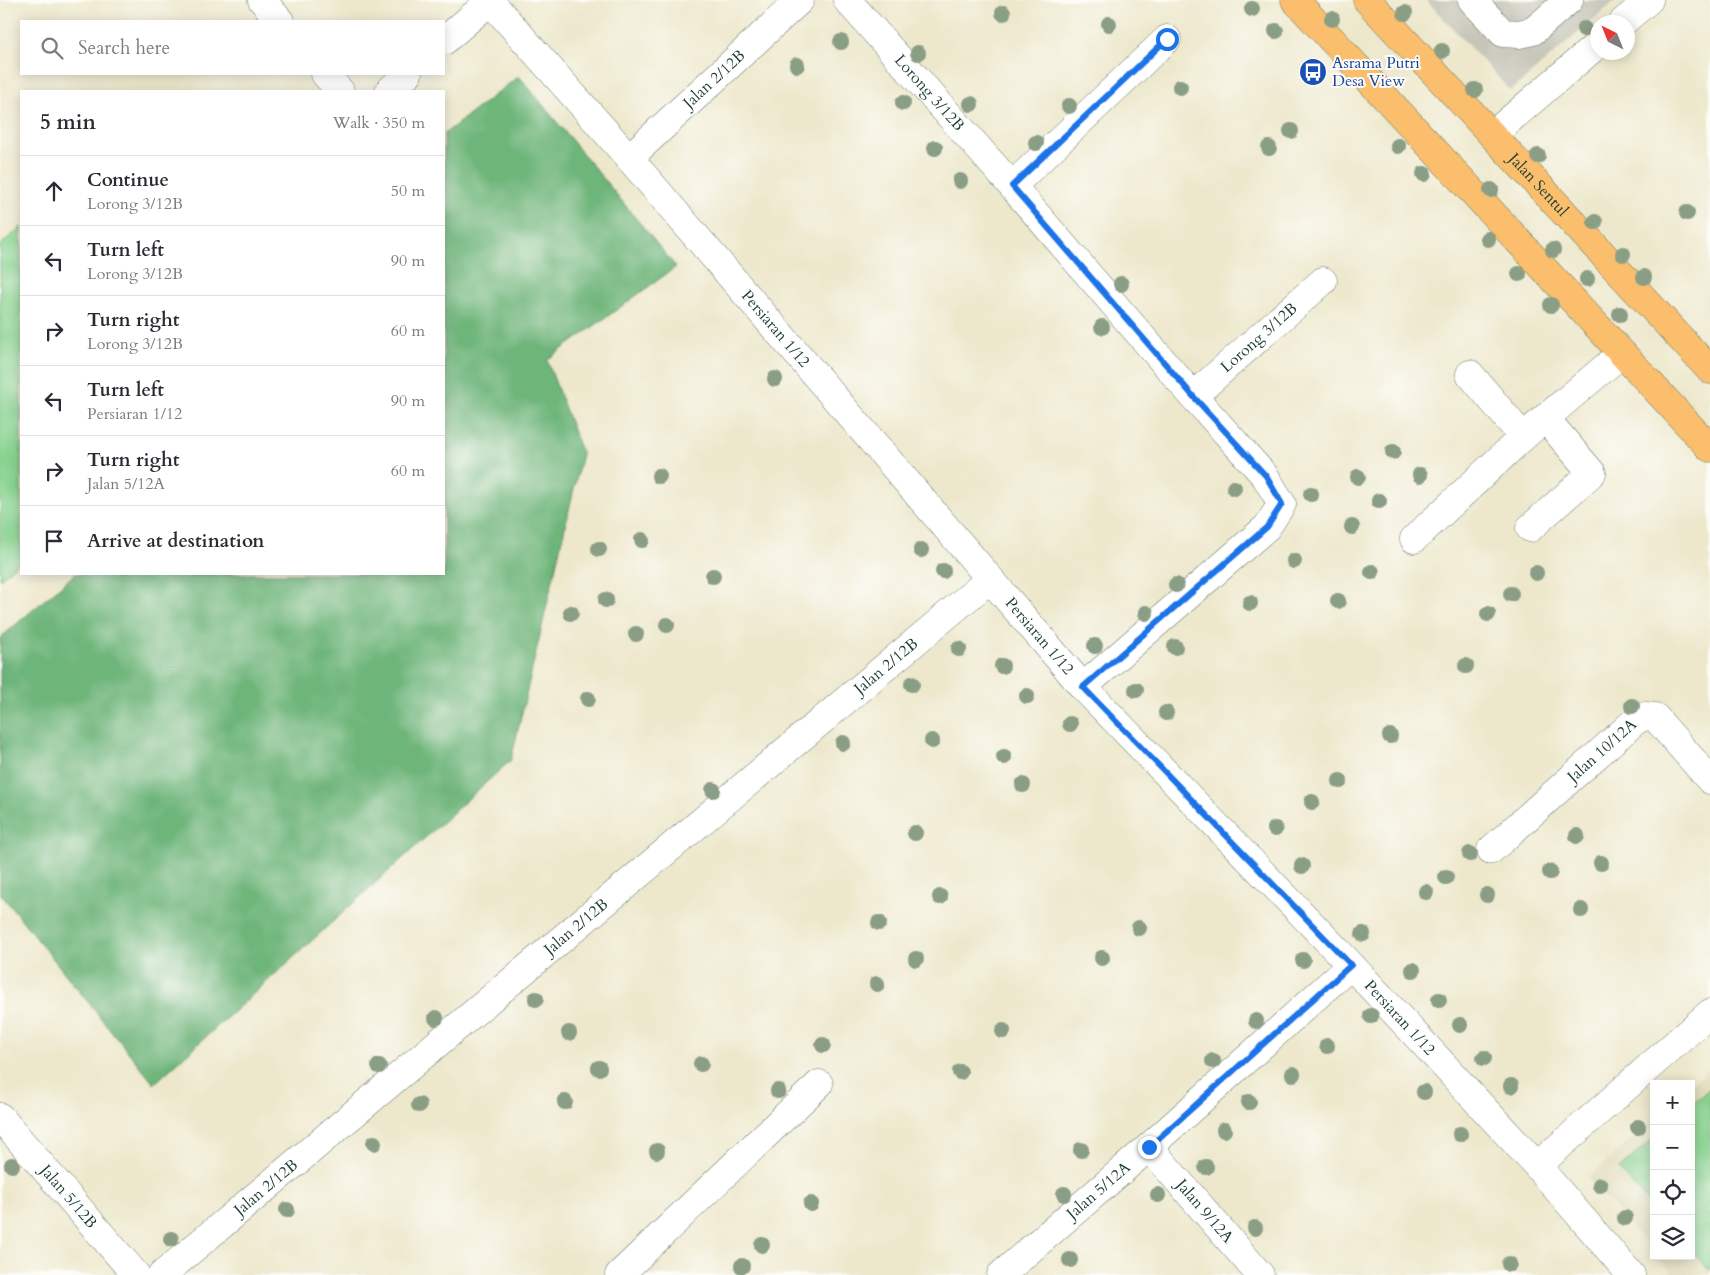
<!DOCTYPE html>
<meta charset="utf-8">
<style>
body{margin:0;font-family:Cardo,serif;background:#f7f7f7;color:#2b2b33}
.controls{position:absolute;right:15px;bottom:15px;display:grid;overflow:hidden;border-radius:0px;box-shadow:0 2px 12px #0003}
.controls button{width:45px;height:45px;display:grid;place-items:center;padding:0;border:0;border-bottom:1px solid #e1e1e2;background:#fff;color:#2b2b33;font:25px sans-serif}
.compass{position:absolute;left:1590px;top:15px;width:45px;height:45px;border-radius:50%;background:#fff;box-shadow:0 2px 12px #0003;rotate:317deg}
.stop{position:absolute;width:15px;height:15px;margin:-11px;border:4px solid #1a73e8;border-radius:50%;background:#fff}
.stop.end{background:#1a73e8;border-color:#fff;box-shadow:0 1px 5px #0008}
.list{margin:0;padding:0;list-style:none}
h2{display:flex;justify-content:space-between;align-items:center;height:65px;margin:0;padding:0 20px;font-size:21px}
h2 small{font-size:16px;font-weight:400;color:#7c7c81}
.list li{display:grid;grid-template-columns:32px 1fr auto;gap:15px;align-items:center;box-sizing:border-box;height:70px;padding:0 20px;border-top:1px solid #e1e1e2}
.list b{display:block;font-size:19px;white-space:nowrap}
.list p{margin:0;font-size:16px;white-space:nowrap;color:#7c7c81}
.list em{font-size:16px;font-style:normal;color:#7c7c81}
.icon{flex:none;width:28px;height:28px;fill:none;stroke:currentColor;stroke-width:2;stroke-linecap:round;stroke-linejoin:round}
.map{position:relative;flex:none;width:1710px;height:1275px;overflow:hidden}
.search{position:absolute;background:#fff;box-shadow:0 2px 12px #0003;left:20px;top:20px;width:425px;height:55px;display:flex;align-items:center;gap:12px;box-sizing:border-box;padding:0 18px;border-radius:0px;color:#7c7c81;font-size:19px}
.panel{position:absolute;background:#fff;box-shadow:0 2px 12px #0003;left:20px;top:90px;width:425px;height:485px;border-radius:0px}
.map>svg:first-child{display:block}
.built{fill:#e1dcba}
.industrial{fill:#c5c5b8}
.green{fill:#88d390;stroke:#548862}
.forest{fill:#6eb57a;stroke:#467957}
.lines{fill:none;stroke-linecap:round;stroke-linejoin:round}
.minor-casing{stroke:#677969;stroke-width:29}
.major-casing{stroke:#677969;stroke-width:29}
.minor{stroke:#fff;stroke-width:28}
.major{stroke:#fabe6d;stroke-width:28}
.tree{fill:#8a9e85}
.route{stroke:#1a73e8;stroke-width:6}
.labels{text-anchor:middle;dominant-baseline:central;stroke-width:4;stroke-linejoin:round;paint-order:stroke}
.transit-label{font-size:16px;fill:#164399;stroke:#fdfcf7;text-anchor:start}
.street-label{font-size:16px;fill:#1f3d34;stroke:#fdfcf7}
</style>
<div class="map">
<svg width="1710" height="1275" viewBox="0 0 1710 1275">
<rect width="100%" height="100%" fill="#fdfcf7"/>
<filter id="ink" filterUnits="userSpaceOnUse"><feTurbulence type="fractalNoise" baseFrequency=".02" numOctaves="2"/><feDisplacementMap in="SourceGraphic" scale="10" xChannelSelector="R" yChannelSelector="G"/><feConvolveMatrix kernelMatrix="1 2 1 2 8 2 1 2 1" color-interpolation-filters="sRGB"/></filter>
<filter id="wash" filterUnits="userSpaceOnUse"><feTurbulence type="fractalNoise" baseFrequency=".0096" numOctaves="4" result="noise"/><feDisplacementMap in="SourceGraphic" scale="20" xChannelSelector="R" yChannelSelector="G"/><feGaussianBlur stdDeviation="1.12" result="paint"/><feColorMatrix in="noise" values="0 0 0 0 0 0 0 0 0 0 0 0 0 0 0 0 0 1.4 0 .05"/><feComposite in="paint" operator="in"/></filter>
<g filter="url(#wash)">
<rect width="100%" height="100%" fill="#ede8cc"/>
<g class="built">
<path d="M1710 1068V1275H1674L1658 1256H1691V1085Z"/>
<path d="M1654 1119V1252L1588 1178Z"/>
</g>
<path class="industrial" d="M1426 0H1616L1511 91Z"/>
<g class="green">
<path d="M21 227V560L0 579V245Z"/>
<path d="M1710 1088V1271L1691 1250V1105Z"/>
<path d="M1654 1138V1208L1619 1169Z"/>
</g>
<path class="forest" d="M519 76 676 267 547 360 582 454 511 760 154 1084 0 893V638L75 574H444V134Z"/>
</g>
<g filter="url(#ink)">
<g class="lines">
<g class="minor-casing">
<g id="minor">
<path d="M262 0 280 21"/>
<path id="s1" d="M489 0 629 158 1083 687 1351 965 1537 1166 1631 1275"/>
<path id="s2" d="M847 0 1012 186 1193 396 1265 476 1282 504 1267 527 1083 687"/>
<path d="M1472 0 1503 33 1519 34 1533 31 1569 0"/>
<path d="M1623 22 1649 0"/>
<path d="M444 41 490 1"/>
<path d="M325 74 340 91"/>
<path d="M389 91 408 74"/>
<path d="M1492 135 1598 44"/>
<path id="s3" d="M629 158 800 0"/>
<path d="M1012 186 1167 39"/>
<path d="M1470 374 1523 437 1622 353"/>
<path id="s4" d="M1193 396 1323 281"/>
<path d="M1530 528 1592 473 1545 418"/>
<path d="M1414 539 1523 437"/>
<path id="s5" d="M1491 850 1635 721 1645 716 1655 717 1710 780"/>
<path id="s6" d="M0 1117 136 1275"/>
<path id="s7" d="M1149 1147 1260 1275"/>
<path d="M1537 1166 1710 1013"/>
<path id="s8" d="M162 1275 990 579"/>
<path d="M619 1275 819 1084"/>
<path id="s9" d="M1001 1275 1149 1147 1351 965"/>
</g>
</g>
<g class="major-casing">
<g id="major">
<path d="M1295 0 1710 448"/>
<path id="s10" d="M1367 0 1710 370"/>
</g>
</g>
<use href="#minor" class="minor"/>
<use href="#major" class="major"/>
</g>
<g class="tree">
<circle cx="1252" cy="9" r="8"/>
<circle cx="1003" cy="13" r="8"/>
<circle cx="1405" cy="13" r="8"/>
<circle cx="1332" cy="19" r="8"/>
<circle cx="1109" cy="24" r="8"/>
<circle cx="1584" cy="29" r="8"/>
<circle cx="1276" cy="31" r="8"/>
<circle cx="841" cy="42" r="8"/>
<circle cx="1442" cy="51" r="8"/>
<circle cx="918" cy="53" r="8"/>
<circle cx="797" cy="65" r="8"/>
<circle cx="1180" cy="87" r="8"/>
<circle cx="1475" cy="90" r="8"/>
<circle cx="903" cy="103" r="8"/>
<circle cx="971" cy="104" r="8"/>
<circle cx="1069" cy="106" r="8"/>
<circle cx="1291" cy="131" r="8"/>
<circle cx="1036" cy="143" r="8"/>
<circle cx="1398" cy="146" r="8"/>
<circle cx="935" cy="148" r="8"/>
<circle cx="1269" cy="148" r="8"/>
<circle cx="1538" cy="156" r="8"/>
<circle cx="1424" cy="174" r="8"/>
<circle cx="960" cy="181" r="8"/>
<circle cx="1491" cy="190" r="8"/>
<circle cx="1687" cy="213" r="8"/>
<circle cx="1595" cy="222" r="8"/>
<circle cx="1488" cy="239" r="8"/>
<circle cx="1553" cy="250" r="8"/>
<circle cx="1623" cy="254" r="8"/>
<circle cx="1519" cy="274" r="8"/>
<circle cx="1644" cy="277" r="8"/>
<circle cx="1587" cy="279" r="8"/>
<circle cx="1121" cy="284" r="8"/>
<circle cx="1551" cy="305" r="8"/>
<circle cx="1620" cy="314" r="8"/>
<circle cx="1102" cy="327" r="8"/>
<circle cx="775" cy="379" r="8"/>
<circle cx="1393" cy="452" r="8"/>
<circle cx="1420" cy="475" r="8"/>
<circle cx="659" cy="476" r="8"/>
<circle cx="1358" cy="477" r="8"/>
<circle cx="1234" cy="488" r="8"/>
<circle cx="1311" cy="494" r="8"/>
<circle cx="1379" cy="501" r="8"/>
<circle cx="1352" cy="527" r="8"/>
<circle cx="642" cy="540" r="8"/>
<circle cx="599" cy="549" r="8"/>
<circle cx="921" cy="550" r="8"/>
<circle cx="1294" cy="561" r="8"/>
<circle cx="943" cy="571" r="8"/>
<circle cx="1372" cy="572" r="8"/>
<circle cx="1536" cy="573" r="8"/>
<circle cx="713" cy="576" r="8"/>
<circle cx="1176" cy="585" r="8"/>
<circle cx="1511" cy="594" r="8"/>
<circle cx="606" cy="600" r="8"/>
<circle cx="1338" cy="601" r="8"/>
<circle cx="1250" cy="603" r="8"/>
<circle cx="571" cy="613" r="8"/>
<circle cx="1146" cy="613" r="8"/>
<circle cx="1488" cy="614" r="8"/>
<circle cx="667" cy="625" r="8"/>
<circle cx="636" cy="634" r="8"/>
<circle cx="1095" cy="646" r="8"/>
<circle cx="1175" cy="647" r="8"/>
<circle cx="959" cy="649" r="8"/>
<circle cx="1002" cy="666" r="8"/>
<circle cx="1466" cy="666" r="8"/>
<circle cx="912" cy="684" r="8"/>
<circle cx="1136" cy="690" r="8"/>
<circle cx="1027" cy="696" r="8"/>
<circle cx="588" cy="699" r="8"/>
<circle cx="1632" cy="706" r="8"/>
<circle cx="1166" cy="713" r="8"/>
<circle cx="1070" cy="724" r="8"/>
<circle cx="1390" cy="736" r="8"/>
<circle cx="932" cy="741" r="8"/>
<circle cx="843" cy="743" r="8"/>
<circle cx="1004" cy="757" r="8"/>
<circle cx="1340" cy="781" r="8"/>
<circle cx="1023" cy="785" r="8"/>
<circle cx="713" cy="790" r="8"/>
<circle cx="1312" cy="802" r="8"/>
<circle cx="1275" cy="829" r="8"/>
<circle cx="915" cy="833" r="8"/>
<circle cx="1577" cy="836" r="8"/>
<circle cx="1470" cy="854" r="8"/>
<circle cx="1601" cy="863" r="8"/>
<circle cx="1302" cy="866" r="8"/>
<circle cx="1550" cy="872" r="8"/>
<circle cx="1446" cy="877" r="8"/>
<circle cx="1426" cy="892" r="8"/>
<circle cx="1487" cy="895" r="8"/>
<circle cx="940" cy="897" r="8"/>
<circle cx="1581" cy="910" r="8"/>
<circle cx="879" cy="923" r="8"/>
<circle cx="1139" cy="928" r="8"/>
<circle cx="1363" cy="934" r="8"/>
<circle cx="1102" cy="958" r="8"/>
<circle cx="916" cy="959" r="8"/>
<circle cx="1303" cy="960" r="8"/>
<circle cx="1413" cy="970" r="8"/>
<circle cx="877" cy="984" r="8"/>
<circle cx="536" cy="999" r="8"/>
<circle cx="1439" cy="1000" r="8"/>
<circle cx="1371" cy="1016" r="8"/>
<circle cx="436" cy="1018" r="8"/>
<circle cx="1256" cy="1021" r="8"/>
<circle cx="1460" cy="1025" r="8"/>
<circle cx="1003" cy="1031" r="8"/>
<circle cx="569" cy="1033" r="8"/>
<circle cx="823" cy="1045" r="8"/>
<circle cx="1327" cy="1046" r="8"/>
<circle cx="1484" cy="1058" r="8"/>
<circle cx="1213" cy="1061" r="8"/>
<circle cx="701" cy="1064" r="8"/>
<circle cx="379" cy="1066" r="8"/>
<circle cx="599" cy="1068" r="8"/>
<circle cx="960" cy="1072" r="8"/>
<circle cx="1293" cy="1074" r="8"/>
<circle cx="1511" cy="1086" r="8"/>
<circle cx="778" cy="1091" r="8"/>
<circle cx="1424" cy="1092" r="8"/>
<circle cx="565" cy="1102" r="8"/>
<circle cx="1249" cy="1102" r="8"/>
<circle cx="419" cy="1105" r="8"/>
<circle cx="1638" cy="1127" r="8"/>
<circle cx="1224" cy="1130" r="8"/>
<circle cx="1460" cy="1134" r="8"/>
<circle cx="374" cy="1143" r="8"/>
<circle cx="1081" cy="1150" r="8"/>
<circle cx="657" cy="1151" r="8"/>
<circle cx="12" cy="1165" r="8"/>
<circle cx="1206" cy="1167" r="8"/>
<circle cx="1600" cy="1185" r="8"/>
<circle cx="1064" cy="1194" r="8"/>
<circle cx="1158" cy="1195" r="8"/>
<circle cx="811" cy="1204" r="8"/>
<circle cx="287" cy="1210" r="8"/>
<circle cx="1625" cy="1218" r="8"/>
<circle cx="1255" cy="1228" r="8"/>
<circle cx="171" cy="1239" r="8"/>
<circle cx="762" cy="1245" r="8"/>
<circle cx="1070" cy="1260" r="8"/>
<circle cx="1509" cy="1264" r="8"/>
<circle cx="742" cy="1266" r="8"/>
</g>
</g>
<g class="lines" filter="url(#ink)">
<path class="route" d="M1149 1147 1351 965 1083 687 1267 527 1282 504 1266 476 1193 396 1012 186 1167 39"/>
</g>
<defs>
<g id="bus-disc" transform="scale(1.4375)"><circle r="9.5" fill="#1a4fb4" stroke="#fdfcf7"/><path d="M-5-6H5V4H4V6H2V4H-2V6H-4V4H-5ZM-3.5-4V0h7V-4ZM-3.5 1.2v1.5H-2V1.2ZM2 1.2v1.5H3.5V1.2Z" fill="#fff"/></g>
</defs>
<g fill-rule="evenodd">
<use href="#bus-disc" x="1313" y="72"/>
</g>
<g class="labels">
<g class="transit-label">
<text x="1332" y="63">Asrama Putri<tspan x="1332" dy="18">Desa View</tspan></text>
</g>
<g class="street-label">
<text stroke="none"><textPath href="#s3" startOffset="116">Jalan 2/12B</textPath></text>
<text stroke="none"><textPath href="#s2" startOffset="124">Lorong 3/12B</textPath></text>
<text stroke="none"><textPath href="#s10" startOffset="252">Jalan Sentul</textPath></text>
<text stroke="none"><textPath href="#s1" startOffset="436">Persiaran 1/12</textPath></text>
<text stroke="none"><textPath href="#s4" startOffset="88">Lorong 3/12B</textPath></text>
<text stroke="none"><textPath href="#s1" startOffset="841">Persiaran 1/12</textPath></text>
<text stroke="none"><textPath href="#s8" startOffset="946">Jalan 2/12B</textPath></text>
<text stroke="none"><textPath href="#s5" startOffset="149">Jalan 10/12A</textPath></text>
<text stroke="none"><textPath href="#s8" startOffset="541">Jalan 2/12B</textPath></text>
<text stroke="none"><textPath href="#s1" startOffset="1366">Persiaran 1/12</textPath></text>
<text stroke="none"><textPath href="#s8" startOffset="136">Jalan 2/12B</textPath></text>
<text stroke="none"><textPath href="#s9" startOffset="129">Jalan 5/12A</textPath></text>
<text stroke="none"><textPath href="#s6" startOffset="105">Jalan 5/12B</textPath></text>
<text stroke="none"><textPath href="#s7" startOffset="85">Jalan 9/12A</textPath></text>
</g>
</g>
</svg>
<div class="controls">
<button>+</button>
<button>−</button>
<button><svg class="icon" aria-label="locate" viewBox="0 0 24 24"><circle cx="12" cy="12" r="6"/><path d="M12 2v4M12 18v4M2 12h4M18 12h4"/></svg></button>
<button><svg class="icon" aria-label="layers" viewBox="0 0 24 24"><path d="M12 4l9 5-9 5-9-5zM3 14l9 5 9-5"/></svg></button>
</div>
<svg class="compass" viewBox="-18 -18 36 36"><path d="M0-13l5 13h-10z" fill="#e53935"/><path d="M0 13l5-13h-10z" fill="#7c7c81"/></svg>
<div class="stop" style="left:1167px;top:39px"></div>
<div class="stop end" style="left:1149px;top:1147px"></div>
<div class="search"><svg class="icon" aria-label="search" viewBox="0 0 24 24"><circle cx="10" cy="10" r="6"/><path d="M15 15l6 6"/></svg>Search here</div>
<section class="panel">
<h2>5 min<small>Walk · 350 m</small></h2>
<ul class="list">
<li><svg class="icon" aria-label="ahead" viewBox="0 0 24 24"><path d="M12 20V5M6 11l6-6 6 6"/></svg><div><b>Continue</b><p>Lorong 3/12B</p></div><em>50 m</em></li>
<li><svg class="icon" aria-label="left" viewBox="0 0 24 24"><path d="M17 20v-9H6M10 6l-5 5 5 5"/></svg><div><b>Turn left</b><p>Lorong 3/12B</p></div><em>90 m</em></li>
<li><svg class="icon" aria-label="right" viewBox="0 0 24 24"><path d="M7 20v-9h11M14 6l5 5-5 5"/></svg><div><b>Turn right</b><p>Lorong 3/12B</p></div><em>60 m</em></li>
<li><svg class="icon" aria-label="left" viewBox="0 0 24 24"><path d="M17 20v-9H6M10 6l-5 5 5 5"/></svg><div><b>Turn left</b><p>Persiaran 1/12</p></div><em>90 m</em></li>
<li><svg class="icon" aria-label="right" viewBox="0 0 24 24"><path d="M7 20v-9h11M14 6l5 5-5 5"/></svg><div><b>Turn right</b><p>Jalan 5/12A</p></div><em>60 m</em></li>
<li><svg class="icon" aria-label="arrive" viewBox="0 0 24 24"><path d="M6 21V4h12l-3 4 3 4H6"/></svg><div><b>Arrive at destination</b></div></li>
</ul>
</section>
</div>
